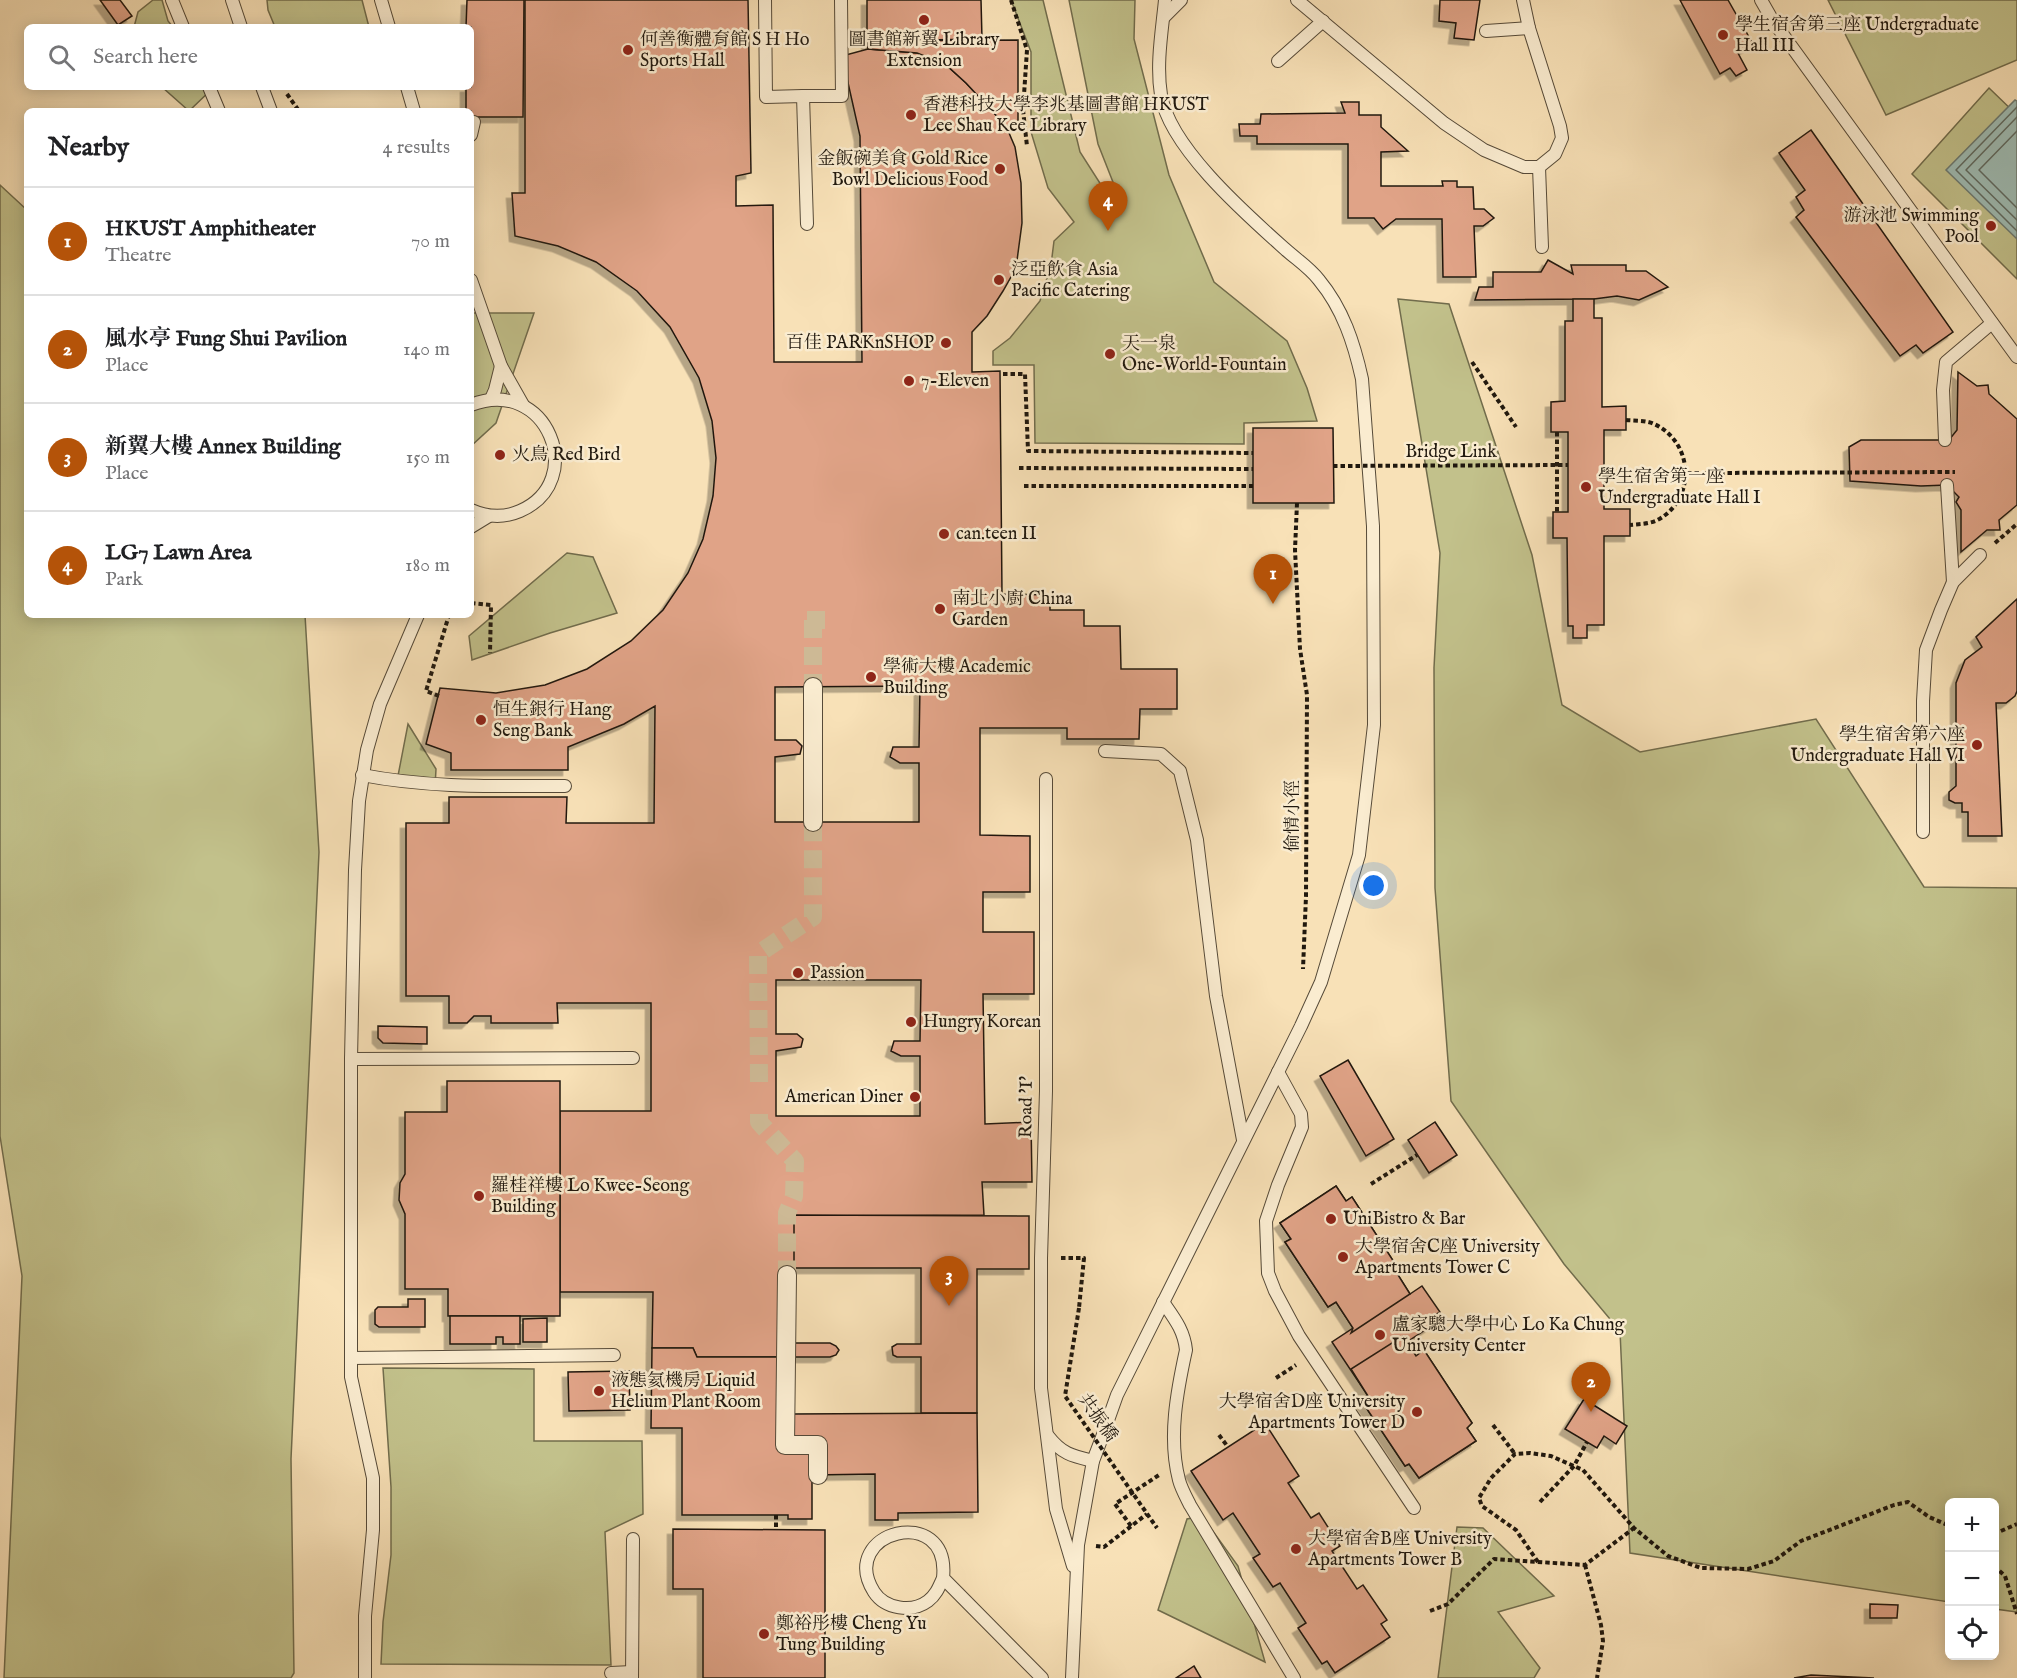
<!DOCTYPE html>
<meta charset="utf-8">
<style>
body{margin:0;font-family:"IM FELL English","Noto Serif TC",serif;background:#f6f6f6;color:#202124}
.controls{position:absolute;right:18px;bottom:18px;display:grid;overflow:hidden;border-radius:9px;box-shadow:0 3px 15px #0003}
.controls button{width:54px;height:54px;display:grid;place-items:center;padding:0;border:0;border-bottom:2px solid #e0e0e0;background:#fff;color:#202124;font:30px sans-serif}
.you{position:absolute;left:1374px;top:886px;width:21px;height:21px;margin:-15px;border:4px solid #fff;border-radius:50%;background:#1a73e8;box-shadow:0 0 0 9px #1a73e833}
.badge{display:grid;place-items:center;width:39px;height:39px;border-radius:50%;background:#b45309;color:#fff;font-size:20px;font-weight:700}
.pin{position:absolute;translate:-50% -50px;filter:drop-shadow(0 2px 3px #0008)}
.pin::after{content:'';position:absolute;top:32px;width:21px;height:18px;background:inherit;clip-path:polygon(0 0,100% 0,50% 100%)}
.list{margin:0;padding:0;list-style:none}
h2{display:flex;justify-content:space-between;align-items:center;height:78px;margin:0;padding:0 24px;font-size:26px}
h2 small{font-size:20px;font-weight:400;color:#757577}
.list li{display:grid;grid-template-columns:39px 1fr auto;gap:18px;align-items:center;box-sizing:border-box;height:108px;padding:0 24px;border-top:2px solid #e0e0e0}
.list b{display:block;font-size:22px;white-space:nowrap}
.list p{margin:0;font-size:20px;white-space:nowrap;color:#757577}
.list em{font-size:20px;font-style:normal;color:#757577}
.icon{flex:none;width:33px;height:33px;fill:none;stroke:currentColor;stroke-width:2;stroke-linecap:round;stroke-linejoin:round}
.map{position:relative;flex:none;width:2017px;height:1678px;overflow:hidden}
.search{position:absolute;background:#fff;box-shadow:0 3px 15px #0003;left:24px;top:24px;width:450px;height:66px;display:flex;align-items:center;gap:15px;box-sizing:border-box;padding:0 21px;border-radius:9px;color:#757577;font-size:22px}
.panel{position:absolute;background:#fff;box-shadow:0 3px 15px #0003;left:24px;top:108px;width:450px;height:510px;border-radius:9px}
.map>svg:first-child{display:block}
.green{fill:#c2c18b;stroke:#716c4c;stroke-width:1.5}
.water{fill:#9ebcb4;stroke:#6c7a72;stroke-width:1.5}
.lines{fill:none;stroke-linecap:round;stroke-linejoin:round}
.shore{stroke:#5f6a61;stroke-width:1.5}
.building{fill:#e0a387;stroke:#20180e;stroke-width:1.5;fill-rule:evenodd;filter:url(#shadow)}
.pedestrian-tunnel{stroke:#cdb995;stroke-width:18;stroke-dasharray:18 9;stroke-linecap:butt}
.service-casing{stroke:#564a38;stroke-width:14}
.pedestrian-casing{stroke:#564a38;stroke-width:20}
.path{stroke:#20180e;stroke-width:4;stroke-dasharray:4.5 3;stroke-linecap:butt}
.service{stroke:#faecd0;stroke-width:12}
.pedestrian{stroke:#faecd0;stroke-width:18}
.path-bridge{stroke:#20180e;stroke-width:4;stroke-dasharray:4.5 3;stroke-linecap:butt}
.poi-dot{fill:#8f2418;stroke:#faecd0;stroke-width:2}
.labels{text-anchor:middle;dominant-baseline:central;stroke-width:5;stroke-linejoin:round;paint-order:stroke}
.poi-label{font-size:18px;fill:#20180e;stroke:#faecd0;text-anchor:start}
.street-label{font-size:18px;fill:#20180e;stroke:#faecd0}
</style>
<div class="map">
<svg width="2017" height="1678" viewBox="0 0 2017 1678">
<defs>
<filter id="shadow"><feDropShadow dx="-5.5" dy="5.5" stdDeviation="0" flood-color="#0004"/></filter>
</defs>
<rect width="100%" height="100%" fill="#f8e1b7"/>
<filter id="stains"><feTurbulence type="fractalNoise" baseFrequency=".00333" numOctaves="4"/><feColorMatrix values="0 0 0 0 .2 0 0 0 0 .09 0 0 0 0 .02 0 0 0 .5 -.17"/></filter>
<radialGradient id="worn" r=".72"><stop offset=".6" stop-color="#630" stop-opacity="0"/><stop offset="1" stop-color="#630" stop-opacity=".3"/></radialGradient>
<g class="green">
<path d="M153 0H162L168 21 173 27H134L138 12Z"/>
<path d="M267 0H362L369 27H275L268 10Z"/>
<path d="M1011 0H1043L1080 152 1103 188 1122 205 1098 144 1069 0H1135L1134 39 1169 175 1214 282 1287 341 1307 388 1317 421 1244 423V444L1035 443 1034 365H993V351L1010 338 1040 301 1051 265 1054 241 1074 222 1048 188 1031 132V52Z"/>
<path d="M1828 0H2017V60L1886 115Z"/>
<path d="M162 87H214L189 111Z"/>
<path d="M1989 88 2017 115V279L1912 174Z"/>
<path d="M0 185 27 210V615H305L319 852 291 1459 294 1673 291 1678H4L22 1276 0 1136Z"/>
<path d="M1398 299 1449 304 1532 555 1562 705 1640 752 1816 719 1924 887 2017 888V1612L1995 1609 1994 1502H1950L1949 1602 1630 1553 1620 1331 1564 1264 1451 1101 1435 888 1434 668 1440 553Z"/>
<path d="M471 313H534L496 423 471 446Z"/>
<path d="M567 553 593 557 617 613 550 633 472 660 469 636Z"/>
<path d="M408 724 436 769 435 787 397 781Z"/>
<path d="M383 1368 534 1369V1441H642L643 1514 605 1532 611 1665 381 1664 383 1622 391 1555V1487Z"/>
<path d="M1202 1516 1238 1566 1265 1662 1158 1610 1187 1519Z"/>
<path d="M1457 1527 1483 1528 1554 1596 1498 1612 1540 1668 1534 1678H1438Z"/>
</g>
<path class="water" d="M2015 100 2017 101V239L1946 170Z"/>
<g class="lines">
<g class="shore">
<path d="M2017 107 1956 170 2017 231"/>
<path d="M2017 117 1966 170 2017 220"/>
<path d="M2017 131 1979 170 2017 208"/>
</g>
</g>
<g class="building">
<path d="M100 0H120L132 16 118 25Z"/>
<path d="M467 0H524L523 117H471V111H466V87H471V27H466Z"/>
<path d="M525 0H748L751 173 736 176V206L773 205 774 362H862L860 136 842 56 868 49 917 53 945 64 966 83 1006 126 1015 147 1021 183 1022 223 1016 268 1003 291 987 316 972 332V372L1000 371 1002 594 1050 595V610H1084V626H1120L1121 669H1177V709H1140L1139 739H1067V728H980V835L1030 836V892H983V932H1034V994H983L985 1124 1031 1122 1032 1182H982L984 1215 796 1216 793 1343H830L836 1346 839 1350 836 1355 830 1357H697L693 1348H652L653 1292H560V1111H651V1003H557L558 1023H491V1016H474L467 1023H449V996H406V823H449V797H567L566 823H654L655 706 624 724 568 747V770H451V753L426 744 440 688 496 693 545 685 587 669 631 641 663 610 688 573 703 539 713 496 716 458 712 421 699 378 670 327 637 291 596 262 558 246 515 236 512 193H525ZM920 686 919 747H893L890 757 900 763H919V822H775V757L800 754 802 746 796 740H775V687ZM776 980H921L920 1041H894L891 1051 901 1056H920V1116H776V1051L801 1047 803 1039 797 1034H776Z"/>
<path d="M867 0H981L982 39 867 41Z"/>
<path d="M1440 0H1480L1474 40 1454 38 1456 23 1439 21Z"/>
<path d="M1680 0H1728L1753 44 1738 53 1747 70 1736 76 1730 68 1720 74Z"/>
<path d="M1018 40V126H1006L966 83 945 64 917 53 868 49 867 41Z"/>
<path d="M1341 102H1359V115H1381V127L1408 151 1381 152V186H1443L1442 181H1457V187H1473L1474 209H1484L1494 218 1483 226H1474L1476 277H1443L1442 219H1396L1383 229 1374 218H1348V144H1257V136H1240L1239 124H1260L1261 114 1345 113Z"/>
<path d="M1811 130 1953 332 1923 353 1916 345 1900 356 1796 217 1804 210 1796 197 1805 190 1779 153Z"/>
<path d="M1548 260 1573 274 1571 265H1626V271H1646L1668 287 1639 300 1617 296 1594 299 1475 300 1479 287H1493V272H1541Z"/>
<path d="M1573 299H1594V318H1602V407L1626 406V430H1604V509H1630V536H1604V625H1587V638H1573V626H1568L1567 538H1553V512H1568V432H1551V402L1565 401V321H1573Z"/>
<path d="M1958 372 1977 386 1988 385 1989 394 2017 419V505L1999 520 2000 530H1987L1961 552V510L1956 502 1959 497 1947 485 1921 486 1850 481 1849 447 1861 440H1949L1957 430Z"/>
<path d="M1253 428H1333L1334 503H1253Z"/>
<path d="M2017 599V691L2015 696 2006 703H1996L2002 836H1968V812H1962V803H1955L1949 800V792L1956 786V683L1965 660 1982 647 1976 637Z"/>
<path d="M378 1026 427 1027V1044L383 1043 378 1038Z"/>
<path d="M1348 1060 1394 1139 1366 1156 1320 1076Z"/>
<path d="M447 1081H560V1316H448V1289H405V1214L399 1200 400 1183 405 1174V1112H447Z"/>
<path d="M1435 1122 1457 1155 1429 1173 1408 1140Z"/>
<path d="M1336 1186 1346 1201 1352 1197 1401 1273 1398 1275 1410 1294 1422 1286 1440 1312 1427 1320 1431 1326 1407 1342 1416 1356 1424 1350 1472 1423 1467 1428 1476 1441 1419 1478 1409 1464 1405 1466 1361 1400 1368 1396 1332 1342 1353 1328 1336 1302 1328 1307 1285 1242 1291 1239 1280 1223Z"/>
<path d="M1336 1186 1346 1201 1352 1197 1401 1273 1398 1275 1410 1294 1351 1333 1353 1328 1336 1302 1328 1307 1285 1242 1291 1239 1280 1223Z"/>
<path d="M794 1215 1029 1216V1269H977V1413H921V1357H897L893 1355 892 1347 897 1344H921V1268H794Z"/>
<path d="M408 1299H425V1327H379L375 1324V1310L378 1307H408Z"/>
<path d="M450 1316H520V1344H503V1337H496V1344H450Z"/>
<path d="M547 1318V1342H523V1319Z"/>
<path d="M1403 1336 1416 1356 1424 1350 1472 1423 1467 1428 1476 1441 1419 1478 1409 1464 1405 1466 1361 1400 1368 1396 1351 1369Z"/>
<path d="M652 1348H693L697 1357H793L792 1414 977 1413 978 1512 898 1513V1520H875V1474L812 1475V1519H788V1515H682V1428H651Z"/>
<path d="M629 1371 630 1410 569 1411 568 1372Z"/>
<path d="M1584 1399 1627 1426 1616 1444 1604 1436 1597 1448 1565 1429Z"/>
<path d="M1265 1423 1299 1476 1288 1483 1311 1518 1319 1513 1340 1546 1332 1551 1357 1589 1363 1585 1387 1620 1381 1624 1390 1637 1335 1673 1327 1661 1322 1664 1298 1628 1306 1623 1280 1583 1273 1587 1253 1558 1260 1554 1233 1513 1223 1520 1191 1471Z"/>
<path d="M673 1529 825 1530V1678H703V1589H673Z"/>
<path d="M1870 1604 1898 1605 1897 1618H1870Z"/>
<path d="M1194 1666 1201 1678H1176Z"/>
<path d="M1811 1675 1874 1678H1794Z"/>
</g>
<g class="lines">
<g class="pedestrian-tunnel">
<path d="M807 620H833"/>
<path d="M813 620V687"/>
<path d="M759 1082 758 954 813 917V822"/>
<path d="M759 1114V1122L795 1161 794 1196 787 1213V1275"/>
</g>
<g class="service-casing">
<g id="service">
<path d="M172 0 183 27"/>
<path d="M232 0 241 27"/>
<path d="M381 0 389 27"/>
<path d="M765 0 766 97 803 96 807 224"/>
<path d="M1297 0 1444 123 1484 150 1524 167H1539L1555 154 1562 138 1560 126 1529 28 1523 0"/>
<path d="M1761 0 1773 21 2017 357"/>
<path d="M1164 17 1181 0"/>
<path d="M1486 31 1529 28"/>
<path d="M1278 61 1323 21"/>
<path d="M209 87 219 111"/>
<path d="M262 87 271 111"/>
<path d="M407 87 414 111"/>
<path d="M803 96H842L841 0"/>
<path d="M471 135 474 122"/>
<path d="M1539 167 1542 247"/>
<path d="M471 280 501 366 523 405"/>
<path d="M491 399 495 390 501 366"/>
<path d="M471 405C547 375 589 481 520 511 504 518 487 517 471 510"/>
<path d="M1945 440 1943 390 1946 362 1992 323"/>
<path d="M1947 485 1953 582"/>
<path d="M471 527 489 516"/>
<path d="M1105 751 1161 754 1180 771 1197 840 1216 996 1243 1140"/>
<path d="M362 775C429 788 496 786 565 786"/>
<path d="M1046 779V1091L1041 1258V1388L1056 1509 1073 1566"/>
<path d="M1923 832V701L1926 650 1941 610 1953 582 1980 555"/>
<path d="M351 1059 633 1058"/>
<path d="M1278 1072 1301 1114 1302 1127 1278 1185 1266 1221 1268 1273 1275 1291 1299 1336 1414 1508"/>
<path d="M1163 1302C1174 1318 1184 1330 1186 1350 1177 1391 1168 1438 1179 1480 1181 1488 1186 1497 1190 1505L1294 1678"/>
<path d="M351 1358 614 1355"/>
<path d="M1048 1436C1062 1454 1072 1456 1093 1461"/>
<path d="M943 1578C939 1587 936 1595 928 1601 912 1613 885 1609 874 1592 836 1531 951 1502 943 1578L1042 1678"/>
<path d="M611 1673 632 1672"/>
<path d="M365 1678V1616L373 1530V1478L351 1377V1059L355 870 359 801 367 750 380 704 418 615"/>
<path d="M632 1678 633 1539"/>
<path d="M1072 1678 1078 1545 1093 1461 1101 1440 1117 1395 1301 1026 1321 982 1359 855 1374 725 1373 526 1362 379C1354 343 1343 309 1319 280 1310 268 1296 259 1285 249 1247 215 1169 147 1161 95 1156 64 1162 31 1165 0"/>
</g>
</g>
<g class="pedestrian-casing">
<g id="pedestrian">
<path d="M813 687V822"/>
<path d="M787 1275 785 1445H818V1475"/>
</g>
</g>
<g class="path">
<path d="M1011 0 1027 50 1023 110 1027 146"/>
<path d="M287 94 299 111"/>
<path d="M1472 362 1516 427"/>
<path d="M1003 374H1025L1028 451 1253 453"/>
<path d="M1626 420C1635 421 1646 420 1654 424 1692 441 1697 495 1661 518 1652 524 1641 524 1630 525"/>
<path d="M1557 432V512"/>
<path d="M1019 468 1253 469"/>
<path d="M1687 473H1705"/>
<path d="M1024 486H1253"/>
<path d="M1297 503 1295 550 1300 649 1307 695 1306 896 1303 969"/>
<path d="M1995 543 2017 524"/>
<path d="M471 603 491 605 490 653"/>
<path d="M439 696 426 691 449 615"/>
<path d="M1371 1184 1417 1155"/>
<path d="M1061 1258H1084L1079 1308"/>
<path d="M1276 1378 1296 1365"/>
<path d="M1493 1425 1515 1454"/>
<path d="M1219 1435 1228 1447"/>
<path d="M1540 1502 1574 1466 1587 1442"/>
<path d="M776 1515V1530"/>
<path d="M1131 1526 1115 1504 1159 1475"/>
<path d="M1994 1534 2017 1524"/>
<path d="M1096 1546 1104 1547 1147 1514"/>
<path d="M1538 1562 1516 1530 1482 1506 1479 1498 1491 1478 1515 1454 1530 1453 1551 1456 1583 1470 1634 1528 1668 1556 1701 1568 1748 1569 1774 1561 1801 1541 1894 1505 1908 1502 1929 1517 1950 1526"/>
<path d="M1585 1565 1601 1625 1603 1641 1597 1678"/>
<path d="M1994 1566 2005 1576 2017 1614"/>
<path d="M1430 1611 1448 1604 1494 1559 1585 1565 1634 1528"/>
</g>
<use href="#service" class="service"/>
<use href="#pedestrian" class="pedestrian"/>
<g class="path-bridge">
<path d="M1333 466 1568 465"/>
<path d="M1705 473 1955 472"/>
<path d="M1079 1308 1065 1396 1157 1528"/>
</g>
</g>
<g class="poi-dot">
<circle cx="924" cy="20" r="6"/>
<circle cx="1723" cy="35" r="6"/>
<circle cx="628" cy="50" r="6"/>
<circle cx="911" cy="115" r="6"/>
<circle cx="1000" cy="169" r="6"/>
<circle cx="1991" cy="226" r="6"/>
<circle cx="999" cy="280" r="6"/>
<circle cx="946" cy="343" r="6"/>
<circle cx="1110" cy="354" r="6"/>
<circle cx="909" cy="381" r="6"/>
<circle cx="500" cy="455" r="6"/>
<circle cx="1586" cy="487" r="6"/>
<circle cx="944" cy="534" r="6"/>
<circle cx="940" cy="609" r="6"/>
<circle cx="871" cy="677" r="6"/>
<circle cx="481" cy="720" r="6"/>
<circle cx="1977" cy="745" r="6"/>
<circle cx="798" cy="973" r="6"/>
<circle cx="911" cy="1022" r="6"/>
<circle cx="915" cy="1097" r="6"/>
<circle cx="479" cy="1196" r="6"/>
<circle cx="1331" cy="1219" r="6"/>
<circle cx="1343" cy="1257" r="6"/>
<circle cx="1380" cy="1335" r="6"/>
<circle cx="599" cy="1391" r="6"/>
<circle cx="1417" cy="1412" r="6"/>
<circle cx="1296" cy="1549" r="6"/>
<circle cx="764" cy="1634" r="6"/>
</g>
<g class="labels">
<g class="poi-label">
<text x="1735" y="25">學生宿舍第三座 Undergraduate<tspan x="1735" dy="21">Hall III</tspan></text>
<text x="640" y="40">何善衡體育館 S H Ho<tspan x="640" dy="21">Sports Hall</tspan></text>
<text x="924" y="40" text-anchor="middle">圖書館新翼 Library<tspan x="924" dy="21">Extension</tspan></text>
<text x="923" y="105">香港科技大學李兆基圖書館 HKUST<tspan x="923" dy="21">Lee Shau Kee Library</tspan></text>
<text x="988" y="159" text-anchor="end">金飯碗美食 Gold Rice<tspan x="988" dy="21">Bowl Delicious Food</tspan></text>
<text x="1979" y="216" text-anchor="end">游泳池 Swimming<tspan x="1979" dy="21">Pool</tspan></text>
<text x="1011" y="270">泛亞飲食 Asia<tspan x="1011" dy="21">Pacific Catering</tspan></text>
<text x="934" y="343" text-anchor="end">百佳 PARKnSHOP</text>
<text x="1122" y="344">天一泉<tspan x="1122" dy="21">One-World-Fountain</tspan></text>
<text x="921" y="381">7-Eleven</text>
<text x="512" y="455">火鳥 Red Bird</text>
<text x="1598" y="477">學生宿舍第一座<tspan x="1598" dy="21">Undergraduate Hall I</tspan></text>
<text x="956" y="534">can.teen II</text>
<text x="952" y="599">南北小廚 China<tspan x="952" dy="21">Garden</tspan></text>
<text x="883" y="667">學術大樓 Academic<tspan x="883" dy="21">Building</tspan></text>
<text x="493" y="710">恒生銀行 Hang<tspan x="493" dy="21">Seng Bank</tspan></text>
<text x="1965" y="735" text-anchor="end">學生宿舍第六座<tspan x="1965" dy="21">Undergraduate Hall VI</tspan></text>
<text x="810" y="973">Passion</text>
<text x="923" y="1022">Hungry Korean</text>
<text x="903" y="1097" text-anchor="end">American Diner</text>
<text x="491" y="1186">羅桂祥樓 Lo Kwee-Seong<tspan x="491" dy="21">Building</tspan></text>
<text x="1343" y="1219">UniBistro &amp; Bar</text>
<text x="1355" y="1247">大學宿舍C座 University<tspan x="1355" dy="21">Apartments Tower C</tspan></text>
<text x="1392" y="1325">盧家驄大學中心 Lo Ka Chung<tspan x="1392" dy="21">University Center</tspan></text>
<text x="611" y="1381">液態氦機房 Liquid<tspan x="611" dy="21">Helium Plant Room</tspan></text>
<text x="1405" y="1402" text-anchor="end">大學宿舍D座 University<tspan x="1405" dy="21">Apartments Tower D</tspan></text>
<text x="1308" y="1539">大學宿舍B座 University<tspan x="1308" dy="21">Apartments Tower B</tspan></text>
<text x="776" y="1624">鄭裕彤樓 Cheng Yu<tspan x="776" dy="21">Tung Building</tspan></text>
</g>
<g class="street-label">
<text x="1451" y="452">Bridge Link</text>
<text transform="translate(1293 816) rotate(-90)">偷情小徑</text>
<text transform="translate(1027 1107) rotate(-89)">Road 'I'</text>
<text transform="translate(1097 1418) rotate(55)">共振橋</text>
</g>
</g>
<rect width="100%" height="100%" filter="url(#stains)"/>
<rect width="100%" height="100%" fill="url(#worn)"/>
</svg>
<div class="controls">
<button>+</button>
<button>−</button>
<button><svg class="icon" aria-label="locate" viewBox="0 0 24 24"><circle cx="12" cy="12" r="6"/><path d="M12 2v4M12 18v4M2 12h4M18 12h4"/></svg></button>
</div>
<div class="you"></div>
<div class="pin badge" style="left:1273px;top:604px">1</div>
<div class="pin badge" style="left:1591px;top:1412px">2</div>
<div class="pin badge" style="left:949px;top:1306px">3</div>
<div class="pin badge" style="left:1108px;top:231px">4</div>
<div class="search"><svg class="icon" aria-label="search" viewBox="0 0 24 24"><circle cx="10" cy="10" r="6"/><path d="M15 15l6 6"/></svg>Search here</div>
<section class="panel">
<h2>Nearby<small>4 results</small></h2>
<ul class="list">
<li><span class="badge">1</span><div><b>HKUST Amphitheater</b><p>Theatre</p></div><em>70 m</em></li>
<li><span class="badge">2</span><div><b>風水亭 Fung Shui Pavilion</b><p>Place</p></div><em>140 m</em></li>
<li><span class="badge">3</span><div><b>新翼大樓 Annex Building</b><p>Place</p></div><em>150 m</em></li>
<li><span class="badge">4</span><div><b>LG7 Lawn Area</b><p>Park</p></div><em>180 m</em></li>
</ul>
</section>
</div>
